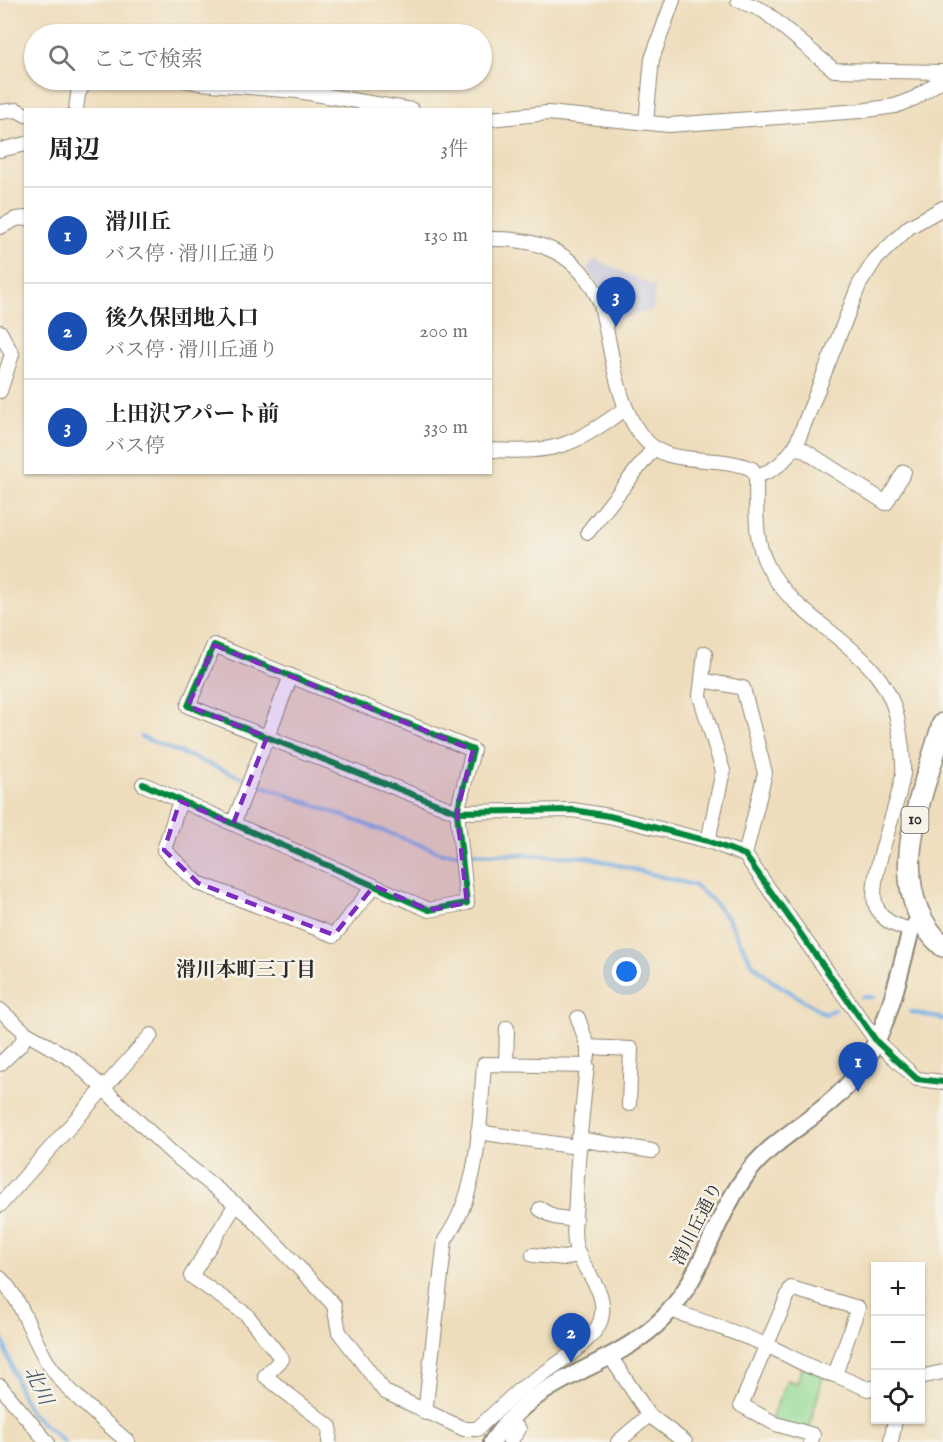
<!DOCTYPE html>
<html lang="ja">
<meta charset="utf-8">
<style>
body{margin:0;font-family:"IM FELL English","Noto Serif JP",serif;background:#f6f6f6;color:#222}
.controls{position:absolute;right:18px;bottom:18px;display:grid;overflow:hidden;border-radius:0px;box-shadow:0 2px 4px #0004}
.controls button{width:54px;height:54px;display:grid;place-items:center;padding:0;border:0;border-bottom:2px solid #e0e0e0;background:#fff;color:#222;font:30px sans-serif}
.you{position:absolute;left:627px;top:972px;width:21px;height:21px;margin:-15px;border:4px solid #fff;border-radius:50%;background:#1a73e8;box-shadow:0 0 0 9px #1a73e833}
.badge{display:grid;place-items:center;width:39px;height:39px;border-radius:50%;background:#b45309;color:#fff;font-size:20px;font-weight:700}
.pin{position:absolute;translate:-50% -50px;filter:drop-shadow(0 2px 3px #0008)}
.pin::after{content:'';position:absolute;top:32px;width:21px;height:18px;background:inherit;clip-path:polygon(0 0,100% 0,50% 100%)}
.list{margin:0;padding:0;list-style:none}
h2{display:flex;justify-content:space-between;align-items:center;height:78px;margin:0;padding:0 24px;font-size:26px}
h2 small{font-size:20px;font-weight:400;color:#767676}
.list li{display:grid;grid-template-columns:39px 1fr auto;gap:18px;align-items:center;box-sizing:border-box;height:96px;padding:0 24px;border-top:2px solid #e0e0e0}
.list b{display:block;font-size:22px;white-space:nowrap}
.list p{margin:0;font-size:20px;white-space:nowrap;color:#767676}
.list em{font-size:20px;font-style:normal;color:#767676}
.icon{flex:none;width:33px;height:33px;fill:none;stroke:currentColor;stroke-width:2;stroke-linecap:round;stroke-linejoin:round}
.map{position:relative;flex:none;width:943px;height:1442px;overflow:hidden}
.search{position:absolute;background:#fff;box-shadow:0 2px 4px #0004;left:24px;top:24px;width:468px;height:66px;display:flex;align-items:center;gap:15px;box-sizing:border-box;padding:0 21px;border-radius:33px;color:#767676;font-size:22px}
.panel{position:absolute;background:#fff;box-shadow:0 2px 4px #0004;left:24px;top:108px;width:468px;height:366px;border-radius:0px}
.map>svg:first-child{display:block}
.industrial{fill:#c0c2dd}
.green{fill:#93da95;stroke:#5f8260;stroke-width:1.5}
.lines{fill:none;stroke-linecap:round;stroke-linejoin:round}
.stream{stroke:#74afe5;stroke-width:4}
.minor-casing{stroke:#8c8474;stroke-width:16}
.tertiary-casing{stroke:#8c8474;stroke-width:20}
.primary-casing{stroke:#8c8474;stroke-width:24}
.minor{stroke:#fff;stroke-width:14}
.tertiary{stroke:#fff;stroke-width:16}
.primary{stroke:#fff;stroke-width:21}
.cycleway-casing{stroke:#f7f3e8;stroke-width:10}
.cycleway{stroke:#00873e;stroke-width:6}
.marked{fill:#7b2cbf;fill-opacity:0.2;stroke:#7b2cbf;stroke-width:4.5;stroke-dasharray:12 8;stroke-linejoin:round}
.labels{text-anchor:middle;dominant-baseline:central;stroke-width:5;stroke-linejoin:round;paint-order:stroke}
.shield{fill:#f7f3e8;stroke:#686764;stroke-width:1.5}
.shield-label{font-size:16px;font-weight:bold;fill:#2b2b2b}
.street-label{font-size:18px;fill:#2b2b2b;stroke:#f7f3e8}
.neighbourhood-label{font-size:20px;font-weight:bold;fill:#2b2b2b;stroke:#f7f3e8}
.water-label{font-size:20px;font-style:italic;fill:#45596c;stroke:#f7f3e8}
</style>
<div class="map">
<svg width="943" height="1442" viewBox="0 0 943 1442">
<rect width="100%" height="100%" fill="#f7f3e8"/>
<filter id="ink" filterUnits="userSpaceOnUse"><feTurbulence type="fractalNoise" baseFrequency=".0167" numOctaves="2"/><feDisplacementMap in="SourceGraphic" scale="12" xChannelSelector="R" yChannelSelector="G"/><feConvolveMatrix kernelMatrix="1 2 1 2 8 2 1 2 1" color-interpolation-filters="sRGB"/></filter>
<filter id="wash" filterUnits="userSpaceOnUse"><feTurbulence type="fractalNoise" baseFrequency=".008" numOctaves="4" result="noise"/><feDisplacementMap in="SourceGraphic" scale="24" xChannelSelector="R" yChannelSelector="G"/><feGaussianBlur stdDeviation="1.35" result="paint"/><feColorMatrix in="noise" values="0 0 0 0 0 0 0 0 0 0 0 0 0 0 0 0 0 1.4 0 .05"/><feComposite in="paint" operator="in"/></filter>
<g filter="url(#wash)">
<rect width="100%" height="100%" fill="#eeddbc"/>
<path class="industrial" d="M595 259 655 287 653 310 612 321 602 291 587 268Z"/>
<path class="green" d="M804 1362 824 1373 808 1434 771 1418 787 1380 797 1383Z"/>
<g class="lines">
<g class="stream">
<path d="M141 737 246 779"/>
<path d="M253 782 442 853H458"/>
<path d="M465 853 587 857 693 885 711 899 728 919 752 963 771 980 825 1014 835 1009"/>
<path d="M862 997H874"/>
<path d="M910 1012 943 1019"/>
<path d="M0 1332 19 1389 30 1412 64 1442"/>
</g>
</g>
</g>
<g filter="url(#ink)">
<g class="lines">
<g class="minor-casing">
<g id="minor">
<path d="M738 0 764 11 834 70 943 72"/>
<path d="M184 80 199 83 297 91 412 110"/>
<path d="M76 110 78 94 86 80"/>
<path d="M0 112 17 110 26 115"/>
<path d="M490 119 548 113 669 125 860 111 895 106 915 98 943 79"/>
<path d="M646 122 652 59 673 0"/>
<path d="M0 150 26 144"/>
<path d="M0 227 16 219 26 218"/>
<path d="M490 239C541 238 579 254 600 302 613 348 617 440 669 455 695 462 727 458 752 469L756 476C757 506 753 537 767 565 799 629 885 646 898 723 901 739 904 756 903 773 900 804 866 880 876 906 883 922 896 926 911 930"/>
<path d="M0 332 12 354 0 391"/>
<path d="M796 445 886 503 904 472"/>
<path d="M490 450C558 453 570 447 625 409"/>
<path d="M756 476C776 470 784 462 796 445L859 285 875 260 909 227 943 208"/>
<path d="M588 532 653 449"/>
<path d="M705 653 700 696 723 771 708 841"/>
<path d="M702 680 743 688 765 773 745 855"/>
<path d="M143 784 429 910 467 903 457 812 473 750 214 645 188 706 457 812 573 810 609 816 708 841 745 855 877 1042 917 1079 943 1082"/>
<path d="M180 801 164 850 198 883 334 935 374 886"/>
<path d="M233 824 291 676"/>
<path d="M0 1010 26 1033 73 1060 172 1153 248 1214 334 1305 339 1332 385 1392 464 1429H477L519 1390 526 1396"/>
<path d="M578 1018 588 1047V1056"/>
<path d="M588 1047 631 1049 629 1104"/>
<path d="M0 1064 21 1044 26 1033"/>
<path d="M506 1064 507 1028"/>
<path d="M478 1132 577 1147"/>
<path d="M578 1139 652 1151"/>
<path d="M236 1204 191 1276 246 1314 282 1359 265 1376 330 1427 329 1442"/>
<path d="M0 1205 151 1035"/>
<path d="M540 1209 554 1217 575 1220"/>
<path d="M533 1255 565 1258 579 1254"/>
<path d="M0 1278C23 1301 30 1335 48 1363 68 1393 101 1418 128 1442"/>
<path d="M670 1310C702 1321 735 1332 766 1345 787 1354 813 1371 835 1375"/>
<path d="M610 1356 649 1415 685 1442"/>
<path d="M920 1377 943 1372"/>
<path d="M0 1386 47 1442"/>
<path d="M425 1413 445 1240C481 1189 479 1123 484 1064L587 1066C582 1111 577 1156 576 1202 575 1215 573 1231 575 1243 580 1271 609 1288 601 1319 595 1343 540 1375 519 1390"/>
<path d="M507 1421 519 1429 510 1442"/>
<path d="M618 1442 649 1415"/>
<path d="M811 1442 813 1435 776 1424 741 1405 791 1288 858 1308 835 1375 868 1389 876 1387"/>
<path d="M891 1442 895 1420"/>
</g>
</g>
<g class="tertiary-casing">
<path id="tertiary" d="M492 1442C536 1375 602 1373 656 1325 700 1286 711 1225 744 1178 769 1141 809 1124 839 1094 885 1050 895 989 911 930L921 917"/>
</g>
<g class="primary-casing">
<path id="primary" d="M943 724C924 792 878 888 943 946"/>
</g>
<use href="#minor" class="minor"/>
<use href="#tertiary" class="tertiary"/>
<use href="#primary" class="primary"/>
<g class="cycleway-casing">
<path id="cycleway" d="M143 784 429 910 467 903 457 812 473 750 214 645 188 706 457 812 573 810 609 816 708 841 745 855 877 1042 917 1079 943 1082"/>
</g>
<use href="#cycleway" class="cycleway"/>
</g>
</g>
<path class="marked" d="M214 645 473 750 457 812 467 903 429 910 374 886 334 935 198 883 164 850 180 801 233 824 267 737 188 706Z"/>
<g class="labels">
<rect class="shield" x="901.5" y="807" width="27" height="26" rx="4.5"/>
<g class="shield-label">
<text x="915" y="820">10</text>
</g>
<g class="street-label">
<text transform="translate(698 1224) rotate(-63)">滑川丘通り</text>
</g>
<g class="neighbourhood-label">
<text x="246" y="970">滑川本町三丁目</text>
</g>
<g class="water-label">
<text transform="translate(38 1386) rotate(65)">北川</text>
</g>
</g>
</svg>
<div class="controls">
<button>+</button>
<button>−</button>
<button><svg class="icon" aria-label="locate" viewBox="0 0 24 24"><circle cx="12" cy="12" r="6"/><path d="M12 2v4M12 18v4M2 12h4M18 12h4"/></svg></button>
</div>
<div class="you"></div>
<div class="pin badge" style="left:858px;top:1092px;background:#1a4fb4">1</div>
<div class="pin badge" style="left:571px;top:1363px;background:#1a4fb4">2</div>
<div class="pin badge" style="left:616px;top:327px;background:#1a4fb4">3</div>
<div class="search"><svg class="icon" aria-label="search" viewBox="0 0 24 24"><circle cx="10" cy="10" r="6"/><path d="M15 15l6 6"/></svg>ここで検索</div>
<section class="panel">
<h2>周辺<small>3件</small></h2>
<ul class="list">
<li><span class="badge" style="background:#1a4fb4">1</span><div><b>滑川丘</b><p>バス停 · 滑川丘通り</p></div><em>130 m</em></li>
<li><span class="badge" style="background:#1a4fb4">2</span><div><b>後久保団地入口</b><p>バス停 · 滑川丘通り</p></div><em>200 m</em></li>
<li><span class="badge" style="background:#1a4fb4">3</span><div><b>上田沢アパート前</b><p>バス停</p></div><em>330 m</em></li>
</ul>
</section>
</div>
